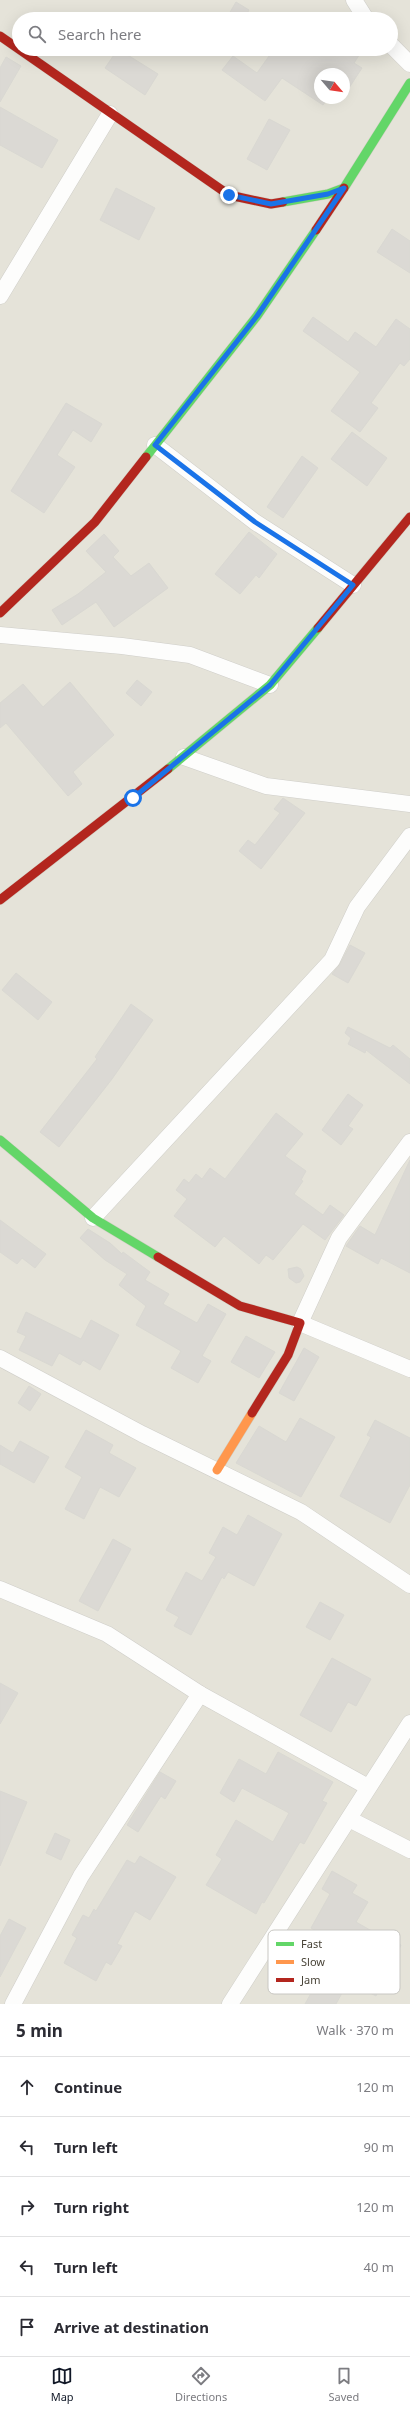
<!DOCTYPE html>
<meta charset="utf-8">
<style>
body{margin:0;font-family:"Noto Sans",sans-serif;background:#f7f7f7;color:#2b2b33}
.compass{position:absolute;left:314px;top:68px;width:36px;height:36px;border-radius:50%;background:#fff;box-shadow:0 4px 16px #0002;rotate:119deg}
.stop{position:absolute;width:12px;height:12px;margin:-9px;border:3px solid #1a73e8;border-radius:50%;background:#fff}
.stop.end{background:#1a73e8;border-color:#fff;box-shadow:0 1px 4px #0008}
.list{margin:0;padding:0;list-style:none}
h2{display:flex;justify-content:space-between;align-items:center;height:52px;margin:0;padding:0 16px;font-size:17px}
h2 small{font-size:13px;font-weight:400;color:#7c7c81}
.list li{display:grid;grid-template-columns:26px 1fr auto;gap:12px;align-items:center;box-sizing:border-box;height:60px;padding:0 16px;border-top:1px solid #e1e1e2}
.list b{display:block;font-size:15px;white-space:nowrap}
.list em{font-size:13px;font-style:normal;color:#7c7c81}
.icon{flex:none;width:22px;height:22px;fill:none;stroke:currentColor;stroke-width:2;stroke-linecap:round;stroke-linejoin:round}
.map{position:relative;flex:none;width:410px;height:2004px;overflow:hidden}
.search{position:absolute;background:#fff;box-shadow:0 4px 16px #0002;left:12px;right:12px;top:12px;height:44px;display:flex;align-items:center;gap:10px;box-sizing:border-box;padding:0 14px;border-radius:22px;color:#7c7c81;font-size:15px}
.sheet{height:352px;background:#fff}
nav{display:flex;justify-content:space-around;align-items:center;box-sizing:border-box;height:56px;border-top:1px solid #e1e1e2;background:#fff;font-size:11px;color:#7c7c81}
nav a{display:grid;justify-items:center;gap:2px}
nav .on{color:#111827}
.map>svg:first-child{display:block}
.residential{fill:#e5e3d9;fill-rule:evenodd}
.building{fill:#dbd9d4;stroke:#d9d8d2}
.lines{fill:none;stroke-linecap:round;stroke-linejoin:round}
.street-casing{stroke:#cfcec9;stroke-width:17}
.fast-casing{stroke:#d0cec3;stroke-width:10}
.slow-casing{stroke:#d0cec3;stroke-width:10}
.jam-casing{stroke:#d0cec3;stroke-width:10}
.street{stroke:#fdfdfc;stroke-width:16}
.fast{stroke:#63d668;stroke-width:9}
.slow{stroke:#ff974d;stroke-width:9}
.jam{stroke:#b3261e;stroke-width:9}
.route{stroke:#1a73e8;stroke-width:5}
.key{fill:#fff;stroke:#c8c7c3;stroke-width:1}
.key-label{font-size:11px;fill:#484337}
</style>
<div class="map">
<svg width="410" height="2004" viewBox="0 0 410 2004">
<rect width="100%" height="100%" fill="#f1f1ec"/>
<path class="residential" d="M0 0H410V2004H0ZM19 19H391V49H19ZM320 74H344V98H320Z"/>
<g class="building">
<path d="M236 2 249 10 244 19H226Z"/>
<path d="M118 49 158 74 145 95 105 68Z"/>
<path d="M274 49H363L354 63 362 68 347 91 344 89V74H320V98H328L323 105 282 78 265 101 222 70 233 56 257 73Z"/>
<path d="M6 57 21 66 0 102V68Z"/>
<path d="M0 107 58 140 42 168 0 145Z"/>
<path d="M269 119 290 130 267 170 247 159Z"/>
<path d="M116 188 155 208 139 240 100 220Z"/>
<path d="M392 229 410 241V273L377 252Z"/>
<path d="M313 317 348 342 355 332 376 347 396 319 410 329V359L404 366 400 363 371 403 378 408 360 432 331 411 360 372 303 331Z"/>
<path d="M66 403 102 424 91 442 73 430 57 455 75 467 44 513 11 491Z"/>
<path d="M352 432 387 458 367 486 331 459Z"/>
<path d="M302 456 318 468 283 518 267 507Z"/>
<path d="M249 532 277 554 259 578 256 575 240 594 215 574Z"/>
<path d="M104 534 119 551 113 557 131 576 149 563 168 588 114 627 96 602 62 625 52 610 78 594 106 572 86 551Z"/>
<path d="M137 680 152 692 141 706 126 693Z"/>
<path d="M70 682 114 735 73 772 82 784 68 796 6 723 0 728V703L23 684 43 707Z"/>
<path d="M283 798 305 813 261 869 239 851 248 840 255 845 280 813 274 809Z"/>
<path d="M350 945 365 953 348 983 332 974 340 964Z"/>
<path d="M16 973 52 1002 38 1020 2 990Z"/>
<path d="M131 1004 153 1020 112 1079 59 1147 40 1132 97 1059 95 1057Z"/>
<path d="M348 1027 390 1048 393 1045 410 1059V1084L366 1050 365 1053 348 1044 351 1038 345 1033Z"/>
<path d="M348 1094 363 1105 348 1126 353 1129 341 1145 322 1130Z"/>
<path d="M276 1113 303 1134 285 1156 306 1171 301 1180 303 1181 294 1194 323 1215 330 1205 344 1215 325 1240 303 1224 273 1260 266 1255 259 1264 224 1236 215 1247 174 1216 187 1199 176 1190 184 1179 189 1183 196 1174 202 1179 210 1168 225 1179Z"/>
<path d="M410 1160V1273L381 1258 378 1264 346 1246 360 1226 375 1235Z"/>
<path d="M0 1220 46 1254 35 1268 22 1258 17 1264 0 1252Z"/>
<path d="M88 1229 110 1243 122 1254 123 1252 150 1272 145 1280 169 1294 163 1304 197 1323 208 1304 226 1314 202 1356 211 1361 198 1383 171 1368 181 1351 136 1325 146 1306 119 1285 127 1274 105 1260 80 1238Z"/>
<path d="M297 1267 301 1269 304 1276 300 1282 296 1283 289 1278 288 1269Z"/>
<path d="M26 1312 81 1339 91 1320 119 1335 100 1370 83 1360 80 1365 59 1353 52 1366 19 1350 26 1336 17 1332Z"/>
<path d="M246 1336 275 1352 259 1378 231 1362Z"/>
<path d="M304 1348 319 1357 294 1401 279 1393Z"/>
<path d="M29 1386 41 1394 30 1411 18 1403Z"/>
<path d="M300 1418 335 1437 301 1497 236 1463 259 1426 286 1442Z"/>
<path d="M375 1420 410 1438V1485L390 1523 340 1496 371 1437 367 1435Z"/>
<path d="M86 1430 113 1445 109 1453 136 1468 119 1497 100 1487 84 1519 65 1509 82 1477 65 1467Z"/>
<path d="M20 1441 49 1457 34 1483 0 1464V1445L13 1453Z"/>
<path d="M248 1515 282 1534 254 1586 228 1572 224 1579 222 1577 191 1635 174 1626 179 1617 166 1610 186 1572 202 1581 216 1557 209 1553 223 1527 237 1535Z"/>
<path d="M113 1539 131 1549 98 1611 79 1601Z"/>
<path d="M320 1602 344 1615 330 1640 306 1627Z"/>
<path d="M332 1658 371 1679 356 1706 348 1702 331 1732 300 1715Z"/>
<path d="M0 1683 18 1693 0 1724Z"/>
<path d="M278 1752 333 1782 322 1801 327 1803 304 1844 300 1842 264 1903 262 1902 256 1914 206 1885 222 1859 216 1855 236 1820 273 1842 289 1813 242 1788 234 1802 220 1793 239 1759 266 1774Z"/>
<path d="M160 1772 176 1781 165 1799 161 1796 138 1832 127 1825Z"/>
<path d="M0 1791 27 1802 0 1866Z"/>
<path d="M55 1833 70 1840 61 1860 46 1853Z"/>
<path d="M140 1856 176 1877 150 1920 135 1911 117 1944 122 1946 111 1965 106 1962 96 1981 64 1963 77 1938 72 1935 83 1915 89 1918 94 1909 96 1911 127 1860 135 1864Z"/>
<path d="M332 1871 357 1885 352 1893 368 1902 356 1922 384 1938V1936L401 1945 376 1996 348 1982 336 2004H305L324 1970 301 1956 316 1931 311 1928 330 1894 322 1889Z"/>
<path d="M9 1919 26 1928 0 1977V1936Z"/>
</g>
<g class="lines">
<g class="street-casing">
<g id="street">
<path d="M354 0 366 19"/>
<path d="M391 45 410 64"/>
<path d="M0 296 110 114"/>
<path d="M155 445 255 522 353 585"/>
<path d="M0 635 122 646 190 655 270 685"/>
<path d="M184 757 266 786 410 804"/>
<path d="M410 1142 339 1238 300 1323 410 1369"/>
<path d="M93 1218 332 960 357 907 410 836"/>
<path d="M0 1358 142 1434 301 1512 410 1585"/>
<path d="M0 1589 107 1634 200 1694 368 1787"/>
<path d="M349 1819 410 1850"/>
<path d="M13 2004 81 1876 200 1694"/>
<path d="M230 2004 410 1723"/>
</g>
</g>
<g class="fast-casing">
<g id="fast">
<path d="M283 202 328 194 344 188 410 83"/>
<path d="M146 457 257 316 316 230"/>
<path d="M168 769 270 685 318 628"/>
<path d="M0 1140 93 1218 158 1257"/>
</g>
</g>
<g class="slow-casing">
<path id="slow" d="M217 1470 252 1413"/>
</g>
<g class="jam-casing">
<g id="jam">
<path d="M0 36 229 195 271 204 283 202"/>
<path d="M316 230 344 188"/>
<path d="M0 613 95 522 146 457"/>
<path d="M318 628 410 517"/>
<path d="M0 900 168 769"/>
<path d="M158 1257 240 1306 300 1323 288 1355 252 1413"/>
</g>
</g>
<use href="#street" class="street"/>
<use href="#fast" class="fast"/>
<use href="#slow" class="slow"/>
<use href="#jam" class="jam"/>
</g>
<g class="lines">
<path class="route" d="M133 798 270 685 353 585 255 522 155 445 257 316 344 188 328 194 271 204 229 195"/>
</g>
<rect x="268" y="1930" width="132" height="64" rx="6" class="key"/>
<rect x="276" y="1942" width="18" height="4" fill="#63d668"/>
<rect x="276" y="1960" width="18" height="4" fill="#ff974d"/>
<rect x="276" y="1978" width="18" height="4" fill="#b3261e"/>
<g class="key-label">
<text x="301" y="1948">Fast</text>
<text x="301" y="1966">Slow</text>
<text x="301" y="1984">Jam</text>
</g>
</svg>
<svg class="compass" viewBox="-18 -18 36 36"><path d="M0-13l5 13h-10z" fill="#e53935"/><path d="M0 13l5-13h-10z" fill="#7c7c81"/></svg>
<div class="stop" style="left:133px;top:798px"></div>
<div class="stop end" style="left:229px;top:195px"></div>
<div class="search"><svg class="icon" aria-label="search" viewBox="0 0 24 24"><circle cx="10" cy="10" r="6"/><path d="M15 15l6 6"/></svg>Search here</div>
</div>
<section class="sheet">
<h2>5 min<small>Walk · 370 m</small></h2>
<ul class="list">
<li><svg class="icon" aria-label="ahead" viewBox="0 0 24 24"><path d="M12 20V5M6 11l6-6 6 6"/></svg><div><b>Continue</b></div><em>120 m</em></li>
<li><svg class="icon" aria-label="left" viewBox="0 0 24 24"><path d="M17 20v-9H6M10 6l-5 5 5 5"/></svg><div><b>Turn left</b></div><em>90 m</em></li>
<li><svg class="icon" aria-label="right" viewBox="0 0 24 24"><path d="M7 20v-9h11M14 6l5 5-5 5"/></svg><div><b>Turn right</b></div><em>120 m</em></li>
<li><svg class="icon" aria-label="left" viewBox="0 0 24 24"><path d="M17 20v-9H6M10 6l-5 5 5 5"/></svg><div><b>Turn left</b></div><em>40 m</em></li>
<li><svg class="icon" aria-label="arrive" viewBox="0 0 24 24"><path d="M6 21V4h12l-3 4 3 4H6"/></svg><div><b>Arrive at destination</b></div></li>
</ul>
</section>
<nav>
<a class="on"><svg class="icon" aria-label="map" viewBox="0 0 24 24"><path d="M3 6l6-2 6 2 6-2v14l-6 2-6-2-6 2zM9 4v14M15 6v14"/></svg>Map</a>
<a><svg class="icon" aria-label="directions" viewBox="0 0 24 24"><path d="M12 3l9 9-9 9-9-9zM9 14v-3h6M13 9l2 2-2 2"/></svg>Directions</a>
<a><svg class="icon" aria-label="saved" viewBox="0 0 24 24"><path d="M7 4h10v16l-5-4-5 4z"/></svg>Saved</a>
</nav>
